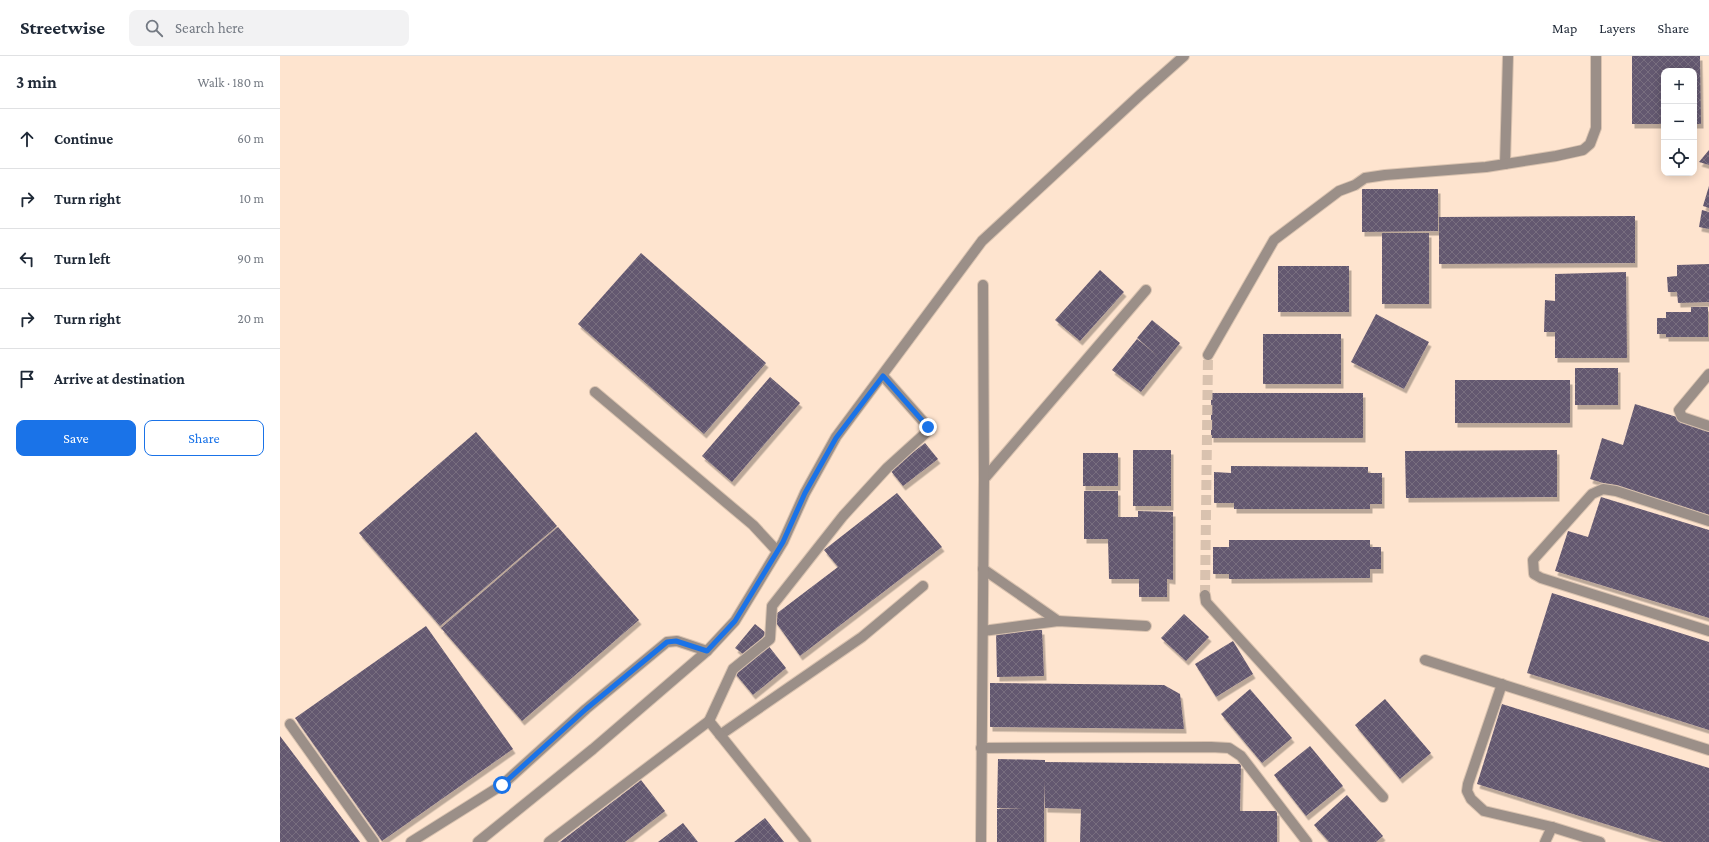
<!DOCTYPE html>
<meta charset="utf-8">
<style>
body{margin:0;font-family:"Crimson Pro",serif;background:#f2f2f3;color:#1f2937}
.controls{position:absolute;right:12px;top:12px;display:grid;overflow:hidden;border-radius:8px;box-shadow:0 2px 10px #0003}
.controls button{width:36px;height:36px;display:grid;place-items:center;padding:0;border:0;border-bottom:1px solid #e0e1e3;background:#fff;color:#1f2937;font:20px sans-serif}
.stop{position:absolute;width:12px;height:12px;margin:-9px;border:3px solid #1a73e8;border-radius:50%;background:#fff}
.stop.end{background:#1a73e8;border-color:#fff;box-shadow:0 1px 4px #0008}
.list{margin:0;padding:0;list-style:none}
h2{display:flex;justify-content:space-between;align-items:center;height:52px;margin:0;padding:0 16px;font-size:17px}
h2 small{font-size:13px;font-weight:400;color:#747a83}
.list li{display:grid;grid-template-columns:26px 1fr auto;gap:12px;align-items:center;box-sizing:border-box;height:60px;padding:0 16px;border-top:1px solid #e0e1e3}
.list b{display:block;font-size:15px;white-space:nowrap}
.list em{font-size:13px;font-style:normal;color:#747a83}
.actions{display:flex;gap:8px;padding:12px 16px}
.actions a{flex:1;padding:9px 0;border:1px solid #1a73e8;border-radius:8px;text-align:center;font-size:14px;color:#1a73e8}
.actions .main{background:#1a73e8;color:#fff}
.icon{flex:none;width:22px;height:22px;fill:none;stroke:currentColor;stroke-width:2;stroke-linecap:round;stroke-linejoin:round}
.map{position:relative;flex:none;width:1429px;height:786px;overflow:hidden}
header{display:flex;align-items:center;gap:24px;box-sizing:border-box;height:56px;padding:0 20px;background:#fff;border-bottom:1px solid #e0e1e3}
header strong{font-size:19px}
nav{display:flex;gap:22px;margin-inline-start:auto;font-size:14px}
.search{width:280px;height:36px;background:#f2f2f3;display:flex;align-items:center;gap:10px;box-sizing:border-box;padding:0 14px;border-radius:8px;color:#747a83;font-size:15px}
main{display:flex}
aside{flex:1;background:#fff}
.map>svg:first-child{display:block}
.building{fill:url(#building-cross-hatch);filter:url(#shadow)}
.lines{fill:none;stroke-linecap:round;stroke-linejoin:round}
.minor-tunnel{stroke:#d9c2af;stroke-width:10;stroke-dasharray:10 5;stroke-linecap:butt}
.minor-casing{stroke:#d9c2af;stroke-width:12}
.minor{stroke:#9b8f88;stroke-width:10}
.route{stroke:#1a73e8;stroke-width:5}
</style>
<header>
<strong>Streetwise</strong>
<div class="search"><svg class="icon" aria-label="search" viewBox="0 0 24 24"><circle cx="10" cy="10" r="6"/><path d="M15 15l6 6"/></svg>Search here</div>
<nav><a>Map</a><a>Layers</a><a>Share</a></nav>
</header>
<main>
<aside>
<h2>3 min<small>Walk · 180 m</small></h2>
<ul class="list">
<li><svg class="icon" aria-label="ahead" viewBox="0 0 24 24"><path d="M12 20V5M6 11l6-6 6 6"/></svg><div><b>Continue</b></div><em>60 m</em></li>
<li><svg class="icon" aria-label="right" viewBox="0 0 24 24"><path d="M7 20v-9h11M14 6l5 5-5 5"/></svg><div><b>Turn right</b></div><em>10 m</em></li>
<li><svg class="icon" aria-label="left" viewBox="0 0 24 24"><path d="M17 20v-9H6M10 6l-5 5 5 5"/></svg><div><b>Turn left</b></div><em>90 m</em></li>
<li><svg class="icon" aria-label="right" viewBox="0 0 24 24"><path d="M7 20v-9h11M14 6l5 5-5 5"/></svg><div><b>Turn right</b></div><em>20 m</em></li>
<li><svg class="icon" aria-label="arrive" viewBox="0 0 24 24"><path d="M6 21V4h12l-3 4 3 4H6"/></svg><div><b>Arrive at destination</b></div></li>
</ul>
<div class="actions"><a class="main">Save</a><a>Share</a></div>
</aside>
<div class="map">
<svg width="1429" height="786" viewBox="0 0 1429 786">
<defs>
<pattern id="building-cross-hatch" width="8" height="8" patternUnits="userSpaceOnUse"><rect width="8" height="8" fill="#64586f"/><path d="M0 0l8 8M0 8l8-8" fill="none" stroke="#786e7f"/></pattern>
<filter id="shadow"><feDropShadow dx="2.5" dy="4.5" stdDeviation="0" flood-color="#0004"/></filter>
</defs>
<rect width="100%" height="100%" fill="#fee4cf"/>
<g class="building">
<path d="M1352 0H1420L1421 68H1414V15H1384V68H1352Z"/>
<path d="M1429 94V109L1419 106Z"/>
<path d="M1429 130V152L1423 150Z"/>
<path d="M1082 133H1158V175L1082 176Z"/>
<path d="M1422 154 1429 156V173L1419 171Z"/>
<path d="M1355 160V207L1159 208V161Z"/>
<rect x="1102" y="177" width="47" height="71"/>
<path d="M361 197 486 307 424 378 298 268Z"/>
<path d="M1429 208V246L1398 247 1397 236H1388L1387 221 1397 220V209Z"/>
<rect x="998" y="210" width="71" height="46"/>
<path d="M820 214 844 236 800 285 775 264Z"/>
<path d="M1346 216 1347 302H1275V276H1264L1265 244 1275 245V218Z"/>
<path d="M1411 251H1428V281H1386V278H1377V262H1386V256H1411Z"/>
<path d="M1096 258 1149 286 1124 333 1071 306Z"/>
<path d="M872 264 900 287 861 336 832 314 857 283 878 300 857 282Z"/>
<rect x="983" y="278" width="78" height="50"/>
<rect x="1295" y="312" width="43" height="37"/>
<path d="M490 321 520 347 452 426 422 400Z"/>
<rect x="1175" y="324" width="115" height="43"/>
<rect x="931" y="337" width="152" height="45"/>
<path d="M1355 348 1429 371V459L1310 423 1322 382 1343 389Z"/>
<path d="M196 376 277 470 160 570 79 477Z"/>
<path d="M645 387 658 403 623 430 610 414Z"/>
<rect x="853" y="394" width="38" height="56"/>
<path d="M1277 394V441L1126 442 1125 395Z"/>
<rect x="803" y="397" width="35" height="33"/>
<path d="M951 410 1088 411V417H1102V448H1090V453H954V447H934V416L951 417Z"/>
<path d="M804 435H838V461H858V455L893 456V524L887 523V541H859V523H829L828 483H804Z"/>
<path d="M617 437 662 491 520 600 492 561 558 511 544 494Z"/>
<path d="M1321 441 1429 474V562L1275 515 1288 475 1308 481Z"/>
<path d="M278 471 359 564 242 665 161 572Z"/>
<path d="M949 484H1090V491H1101V513H1090V522L949 523V518H933V491H949Z"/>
<path d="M1272 537 1429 586V674L1247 617Z"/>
<path d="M904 558 929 581 906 605 881 582Z"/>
<path d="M475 568 486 577 467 601 455 592Z"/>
<path d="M146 570 233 693 102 785 15 662Z"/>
<path d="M762 574 764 620 717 621 716 575Z"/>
<path d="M953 585 973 618 936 641 915 608Z"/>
<path d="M487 588 506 612 473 639 453 615Z"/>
<path d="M710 627 884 629 900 638 904 673 710 671Z"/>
<path d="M970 633 1012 682 982 707 941 658Z"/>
<path d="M1105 643 1151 697 1120 723 1075 669Z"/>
<path d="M1222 648 1429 712V786H1383L1197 728Z"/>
<path d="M0 680 80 786H0Z"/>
<path d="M1030 690 1063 730 1026 760 994 719Z"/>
<path d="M718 703 765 704V706L961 708 960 755H997V786H800L801 753 765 752 764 725V786H717V753H743L717 752Z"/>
<path d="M361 724 385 755 345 786H280Z"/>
<path d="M1067 739 1103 780 1096 786H1049L1034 769Z"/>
<path d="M485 762 504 786H454Z"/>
<path d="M403 767 418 786H378Z"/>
</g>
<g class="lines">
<path class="minor-tunnel" d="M925 539 928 299"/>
<g class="minor-casing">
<g id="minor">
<path d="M1225 108 1228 0"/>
<path d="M928 299 994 184 1059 135 1075 129 1085 122 1105 119 1206 111 1276 100 1303 94 1310 88 1316 72V0"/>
<path d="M1429 318 1399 354 1402 361 1429 370"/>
<path d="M315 336 473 469 497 495"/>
<path d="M704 423 866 234"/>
<path d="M1429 465 1336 435 1323 433 1312 438 1253 504 1254 518 1261 522 1429 575"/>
<path d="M703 513 778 565"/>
<path d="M925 539 926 546 1103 741"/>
<path d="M703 575 778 565 866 570"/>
<path d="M1145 604 1429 694"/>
<path d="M1222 628 1188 728 1187 735 1191 743 1204 755 1272 771 1320 786"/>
<path d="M429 665 453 613 490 583 492 550 563 460 607 412 649 374V372L603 320"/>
<path d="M10 668 94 786"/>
<path d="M440 679 582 581 643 530"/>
<path d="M701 692 931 691 949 692 961 700 1027 786"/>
<path d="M131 786 222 729 306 653 387 586 397 585 427 595"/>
<path d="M198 786 313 693 427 595 455 565 503 486 525 437 556 381 702 185 860 39 904 0"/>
<path d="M269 786 429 665 526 786"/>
<path d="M701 786 704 423 703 229"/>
<path d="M1265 786 1272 771"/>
</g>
</g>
<use href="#minor" class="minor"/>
</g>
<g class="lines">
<path class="route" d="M222 729 306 653 387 586 396 585 427 595 455 565 503 486 525 437 556 382 603 320 648 371"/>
</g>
</svg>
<div class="controls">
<button>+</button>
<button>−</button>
<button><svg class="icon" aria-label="locate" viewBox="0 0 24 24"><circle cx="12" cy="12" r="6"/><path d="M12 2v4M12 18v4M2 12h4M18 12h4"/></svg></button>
</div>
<div class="stop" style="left:222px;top:729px"></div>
<div class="stop end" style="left:648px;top:371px"></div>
</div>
</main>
